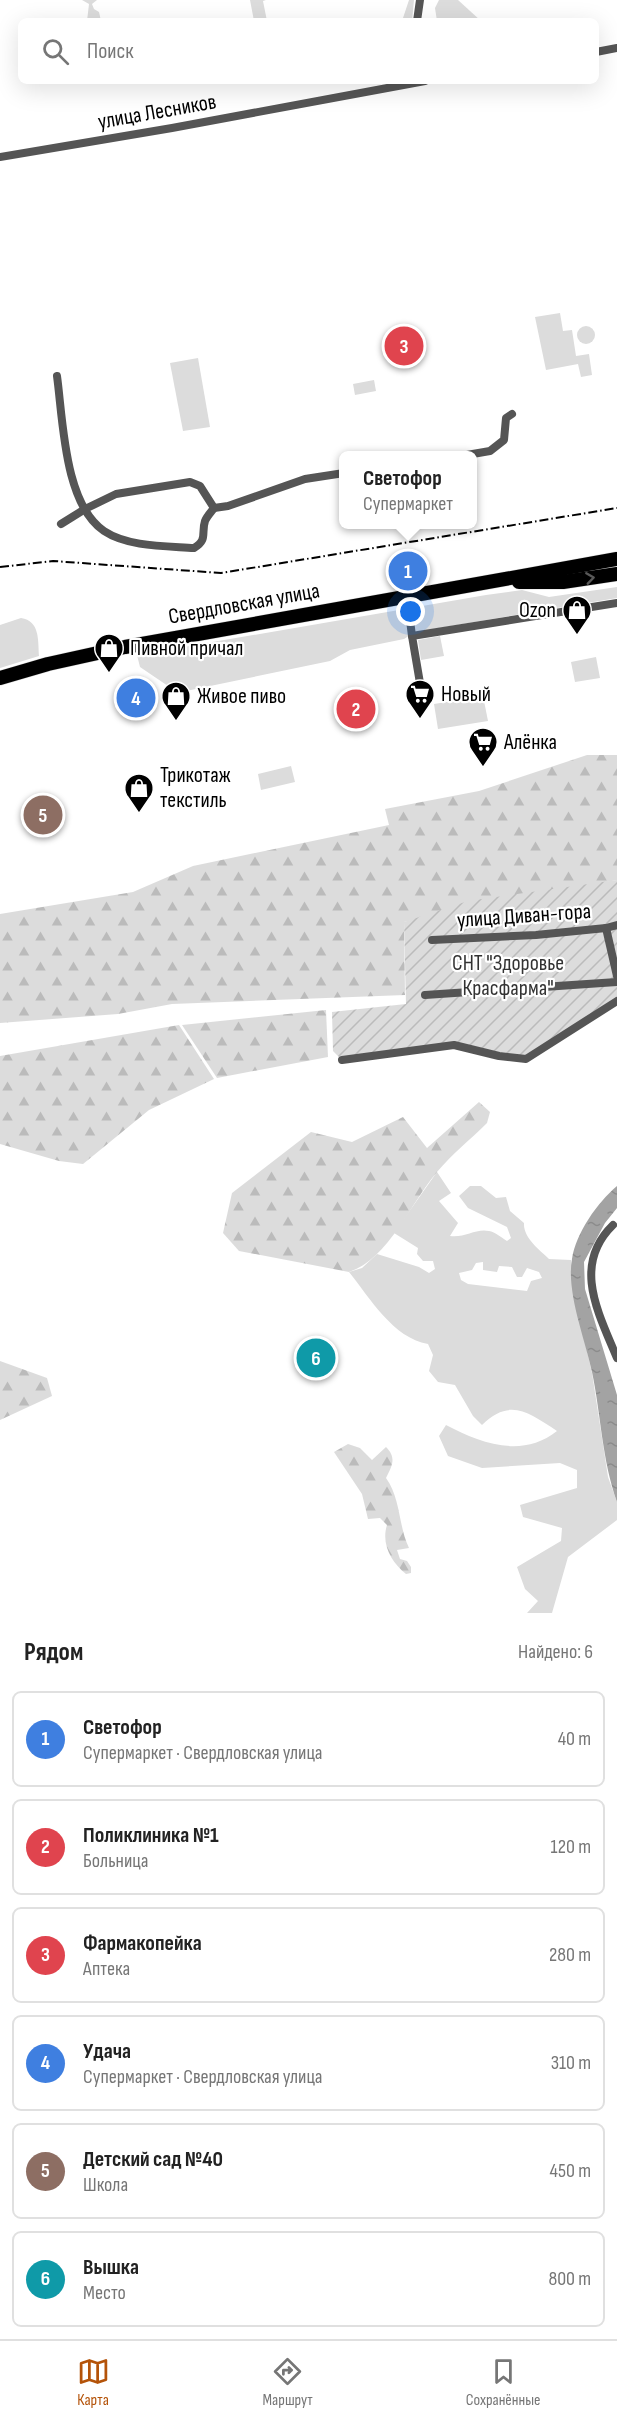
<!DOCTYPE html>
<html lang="ru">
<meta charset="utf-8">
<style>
body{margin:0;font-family:"Sofia Sans Condensed",sans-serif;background:#f6f6f6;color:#222}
.you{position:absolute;left:411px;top:612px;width:21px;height:21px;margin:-15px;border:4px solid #fff;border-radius:50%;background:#1a73e8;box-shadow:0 0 0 9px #1a73e833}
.badge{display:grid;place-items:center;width:39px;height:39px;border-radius:50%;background:#b45309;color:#fff;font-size:20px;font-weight:700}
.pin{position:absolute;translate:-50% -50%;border:3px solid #fff;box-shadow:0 2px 6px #0006}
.popup{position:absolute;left:339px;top:451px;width:138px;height:78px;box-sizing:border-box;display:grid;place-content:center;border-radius:9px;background:#fff;filter:drop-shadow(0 2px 4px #0005);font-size:20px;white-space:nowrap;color:#767676}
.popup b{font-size:22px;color:#222}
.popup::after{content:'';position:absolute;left:50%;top:100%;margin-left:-12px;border:12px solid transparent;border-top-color:#fff}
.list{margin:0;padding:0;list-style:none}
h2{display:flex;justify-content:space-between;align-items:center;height:78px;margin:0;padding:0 24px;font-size:26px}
h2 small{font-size:20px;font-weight:400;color:#767676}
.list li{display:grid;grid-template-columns:39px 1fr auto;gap:18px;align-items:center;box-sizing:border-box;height:96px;margin:0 12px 12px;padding:0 12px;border:2px solid #e0e0e0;border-radius:9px}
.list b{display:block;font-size:22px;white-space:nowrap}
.list p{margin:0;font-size:20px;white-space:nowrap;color:#767676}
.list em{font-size:20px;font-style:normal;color:#767676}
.icon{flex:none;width:33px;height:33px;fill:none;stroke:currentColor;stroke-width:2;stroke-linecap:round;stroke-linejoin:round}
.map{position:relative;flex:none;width:617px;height:1613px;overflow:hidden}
.search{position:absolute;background:#fff;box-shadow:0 6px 24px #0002;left:18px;right:18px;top:18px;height:66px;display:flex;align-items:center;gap:15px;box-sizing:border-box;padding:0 21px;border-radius:9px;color:#767676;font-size:22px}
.sheet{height:726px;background:#fff}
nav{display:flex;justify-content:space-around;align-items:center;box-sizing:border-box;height:84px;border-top:2px solid #e0e0e0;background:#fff;font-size:16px;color:#767676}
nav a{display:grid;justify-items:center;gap:3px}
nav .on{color:#b45309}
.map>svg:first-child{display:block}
.green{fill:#dcdcdc;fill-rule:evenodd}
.forest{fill:url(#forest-firs)}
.garden{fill:url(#garden-furrows)}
.water{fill:url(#water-ripples)}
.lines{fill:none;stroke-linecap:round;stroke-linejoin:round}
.highway-casing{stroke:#dbdbdb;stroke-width:15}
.street{stroke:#555;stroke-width:8}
.highway{stroke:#000;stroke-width:14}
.rail{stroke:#000;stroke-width:2;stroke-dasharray:9 3 1.5 3;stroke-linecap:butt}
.oneway{stroke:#595959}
.labels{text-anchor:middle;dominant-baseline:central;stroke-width:4.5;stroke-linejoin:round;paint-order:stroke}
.street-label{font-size:22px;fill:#000;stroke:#fff}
.poi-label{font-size:22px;fill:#000;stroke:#fff;text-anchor:start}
.park-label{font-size:22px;fill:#333;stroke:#fff}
</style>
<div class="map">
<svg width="617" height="1613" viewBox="0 0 617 1613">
<defs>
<pattern id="forest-firs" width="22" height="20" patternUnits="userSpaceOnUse" patternTransform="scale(1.5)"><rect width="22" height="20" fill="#dcdcdc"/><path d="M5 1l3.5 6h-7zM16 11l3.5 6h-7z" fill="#bbb"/></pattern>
<pattern id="garden-furrows" width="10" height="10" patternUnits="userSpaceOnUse" patternTransform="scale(1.5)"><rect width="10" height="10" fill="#dcdcdc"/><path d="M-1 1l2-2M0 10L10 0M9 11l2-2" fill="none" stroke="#bbb"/></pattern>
<pattern id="water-ripples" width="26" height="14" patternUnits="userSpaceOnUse" patternTransform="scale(1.5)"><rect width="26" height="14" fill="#a3a3a3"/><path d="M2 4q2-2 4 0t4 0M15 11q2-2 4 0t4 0" fill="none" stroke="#8b8b8b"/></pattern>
</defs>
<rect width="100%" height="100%" fill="#fff"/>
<g class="green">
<path d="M82 0H97L92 4 94 9 99 12 101 21H87L89 4Z"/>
<path d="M250 0H266L263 1 267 21H254Z"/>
<path d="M409 0H414L412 21H402Z"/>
<path d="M439 0H458L481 21H437L435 8Z"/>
<path d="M560 313 563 331 572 330 576 356 589 354 592 375 581 377 578 364 546 370 535 317Z"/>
<circle cx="586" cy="335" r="9"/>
<path d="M198 358 210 427 183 431 170 363Z"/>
<path d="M374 380 376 391 355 395 353 384Z"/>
<path d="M617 587V598L415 632 404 639 350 650 330 661 186 691 168 686 140 667 137 655 486 595 522 590 549 597Z"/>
<path d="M21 618C40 621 38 640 39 656L0 668V625Z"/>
<path d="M440 636 444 656 421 660 418 640Z"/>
<path d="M596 657 600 678 575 682 571 662Z"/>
<path d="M483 696 488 721 438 729 434 704Z"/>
<path d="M291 766 295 782 261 790 258 774Z"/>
<path d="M437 1172 451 1193 439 1201 458 1223 450 1236C465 1238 476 1228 489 1231 495 1232 502 1238 507 1241L511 1238 507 1227 468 1208 459 1196 470 1186H481L496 1198 506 1197 510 1211 524 1223C523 1238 540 1250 549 1259L571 1260 574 1294 592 1373 608 1477 617 1502V1520L568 1557 552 1613H527L538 1601 525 1589 517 1567 561 1541 562 1528 523 1517 520 1505 577 1488V1470L560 1463 482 1468 448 1456 439 1436 446 1425C480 1443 522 1459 557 1431 529 1413 510 1397 482 1425L473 1416 455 1385 438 1382 429 1371 433 1355 428 1344C393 1338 370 1298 349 1272L362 1268 377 1254 419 1267 429 1273 435 1269 433 1261H423L417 1254 418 1248 394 1233ZM483 1262V1270L497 1272 499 1266 512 1267 517 1277H522L527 1268 539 1272 542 1278 531 1281 527 1291 468 1284 461 1280 459 1273 472 1270 476 1263Z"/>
</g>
<g class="forest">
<path d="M587 755H617V880L404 922 405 995 172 1004 118 1014 0 1023V914L133 892 193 866 389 825 385 809 479 791Z"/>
<path d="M326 1010 328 1057 217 1078 182 1025Z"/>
<path d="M179 1025 214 1079 149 1110 83 1164 59 1161 0 1144V1056Z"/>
<path d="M479 1102 490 1112 487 1123C471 1139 452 1154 437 1172 411 1202 389 1259 349 1272L239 1251 223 1233 232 1193 311 1132 352 1142 403 1117 427 1148Z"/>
<path d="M0 1361 47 1378 52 1396 0 1420Z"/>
<path d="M348 1444 360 1448 372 1460 386 1447C397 1458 392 1466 386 1478 401 1499 398 1525 409 1548L397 1550 400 1559 407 1561 411 1567V1573L406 1574C391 1562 381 1544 387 1525L380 1518 368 1519 362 1494 334 1452Z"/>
</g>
<path class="garden" d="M617 880V1001L526 1059 454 1045 342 1060 333 1051 332 1012 406 1004 404 922 468 901Z"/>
<path class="water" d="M617 1186V1208L605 1223 584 1262 585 1289 617 1395V1502C602 1460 601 1415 592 1372 585 1339 566 1292 572 1259 576 1233 597 1203 617 1186Z"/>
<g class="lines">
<g class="highway-casing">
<g id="highway">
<path d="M519 582H563L617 574"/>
<path d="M0 678 48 664 125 647 617 559"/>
</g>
</g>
<g class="street">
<path d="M417 21 420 0"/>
<path d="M596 52 617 48"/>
<path d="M0 157 172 128 425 81"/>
<path d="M57 376C63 419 64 504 104 531 128 547 166 546 194 548 208 540 201 533 205 521 207 516 212 511 214 508"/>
<path d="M461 456 490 451 504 440 506 418 512 414"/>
<path d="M61 524 85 509 116 494 190 482 200 486 214 508 228 506 305 479 344 473"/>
<path d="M407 597 412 636"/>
<path d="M421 689 412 636 617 603"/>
<path d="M606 928 617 976"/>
<path d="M432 940 536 935 606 928 617 925"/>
<path d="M425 995 617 982"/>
<path d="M342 1060 454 1045 499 1056 526 1059 617 1001"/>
<path d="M613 1225C572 1265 598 1312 617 1358"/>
</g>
<use href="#highway" class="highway"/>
<path class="rail" d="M0 567 53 561 221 573 617 508"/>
</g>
<defs><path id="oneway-chevron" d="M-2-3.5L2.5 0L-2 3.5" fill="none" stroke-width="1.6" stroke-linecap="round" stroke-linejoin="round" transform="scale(1.5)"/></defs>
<use class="oneway" href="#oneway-chevron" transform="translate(590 578) rotate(-8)"/>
<defs>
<g id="shop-pin" transform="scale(1.5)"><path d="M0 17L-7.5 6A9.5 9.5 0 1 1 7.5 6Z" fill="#000" stroke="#fff"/><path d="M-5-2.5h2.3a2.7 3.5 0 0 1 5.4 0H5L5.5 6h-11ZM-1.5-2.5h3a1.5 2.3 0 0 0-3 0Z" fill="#fff"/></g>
<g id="supermarket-pin" transform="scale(1.5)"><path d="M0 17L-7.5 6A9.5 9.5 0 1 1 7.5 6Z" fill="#000" stroke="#fff"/><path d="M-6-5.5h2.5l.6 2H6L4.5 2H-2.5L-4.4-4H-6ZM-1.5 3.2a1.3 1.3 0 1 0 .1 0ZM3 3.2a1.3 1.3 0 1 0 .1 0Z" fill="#fff"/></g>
</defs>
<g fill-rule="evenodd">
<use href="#shop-pin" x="577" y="610"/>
<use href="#shop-pin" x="109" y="648"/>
<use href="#supermarket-pin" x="420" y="694"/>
<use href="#shop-pin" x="176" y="696"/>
<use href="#supermarket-pin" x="483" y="742"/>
<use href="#shop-pin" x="139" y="788"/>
</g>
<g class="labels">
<g class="street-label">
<text transform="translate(157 112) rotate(-10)">улица Лесников</text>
<text transform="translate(244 604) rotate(-10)">Свердловская улица</text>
<text transform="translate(524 916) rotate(-4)">улица Диван-гора</text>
</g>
<g class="poi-label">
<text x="556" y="610" text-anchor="end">Ozon</text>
<text x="130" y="648">Пивной причал</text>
<text x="441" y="694">Новый</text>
<text x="197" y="696">Живое пиво</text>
<text x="504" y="742">Алёнка</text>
<text x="160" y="775">Трикотаж<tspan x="160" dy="25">текстиль</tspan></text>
</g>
<g class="park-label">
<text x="508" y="963">СНТ "Здоровье<tspan x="508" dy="25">Красфарма"</tspan></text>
</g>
</g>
</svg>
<div class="you"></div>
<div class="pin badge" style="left:408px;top:571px;background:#3f7fe0">1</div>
<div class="popup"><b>Светофор</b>Супермаркет</div>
<div class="pin badge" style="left:356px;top:709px;background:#e0444e">2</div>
<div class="pin badge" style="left:404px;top:346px;background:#e0444e">3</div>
<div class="pin badge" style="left:136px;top:698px;background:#3f7fe0">4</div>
<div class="pin badge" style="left:43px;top:815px;background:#8d6e63">5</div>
<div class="pin badge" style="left:316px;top:1358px;background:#0f9aa8">6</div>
<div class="search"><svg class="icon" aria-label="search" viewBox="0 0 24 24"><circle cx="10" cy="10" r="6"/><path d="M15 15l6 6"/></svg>Поиск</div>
</div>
<section class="sheet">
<h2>Рядом<small>Найдено: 6</small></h2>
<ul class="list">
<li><span class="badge" style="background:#3f7fe0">1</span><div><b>Светофор</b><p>Супермаркет · Свердловская улица</p></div><em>40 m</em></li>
<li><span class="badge" style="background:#e0444e">2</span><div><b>Поликлиника №1</b><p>Больница</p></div><em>120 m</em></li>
<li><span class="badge" style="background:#e0444e">3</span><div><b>Фармакопейка</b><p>Аптека</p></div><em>280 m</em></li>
<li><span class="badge" style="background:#3f7fe0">4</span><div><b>Удача</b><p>Супермаркет · Свердловская улица</p></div><em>310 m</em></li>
<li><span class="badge" style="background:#8d6e63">5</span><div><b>Детский сад №40</b><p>Школа</p></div><em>450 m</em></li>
<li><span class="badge" style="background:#0f9aa8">6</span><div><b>Вышка</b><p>Место</p></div><em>800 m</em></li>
</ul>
</section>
<nav>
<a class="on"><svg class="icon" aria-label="map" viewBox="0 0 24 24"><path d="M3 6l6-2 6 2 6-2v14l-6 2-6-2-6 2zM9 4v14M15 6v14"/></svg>Карта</a>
<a><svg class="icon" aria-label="directions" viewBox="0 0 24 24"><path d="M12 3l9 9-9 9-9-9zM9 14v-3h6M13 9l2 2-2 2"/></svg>Маршрут</a>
<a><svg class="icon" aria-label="saved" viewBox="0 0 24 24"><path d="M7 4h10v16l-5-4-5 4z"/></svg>Сохранённые</a>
</nav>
